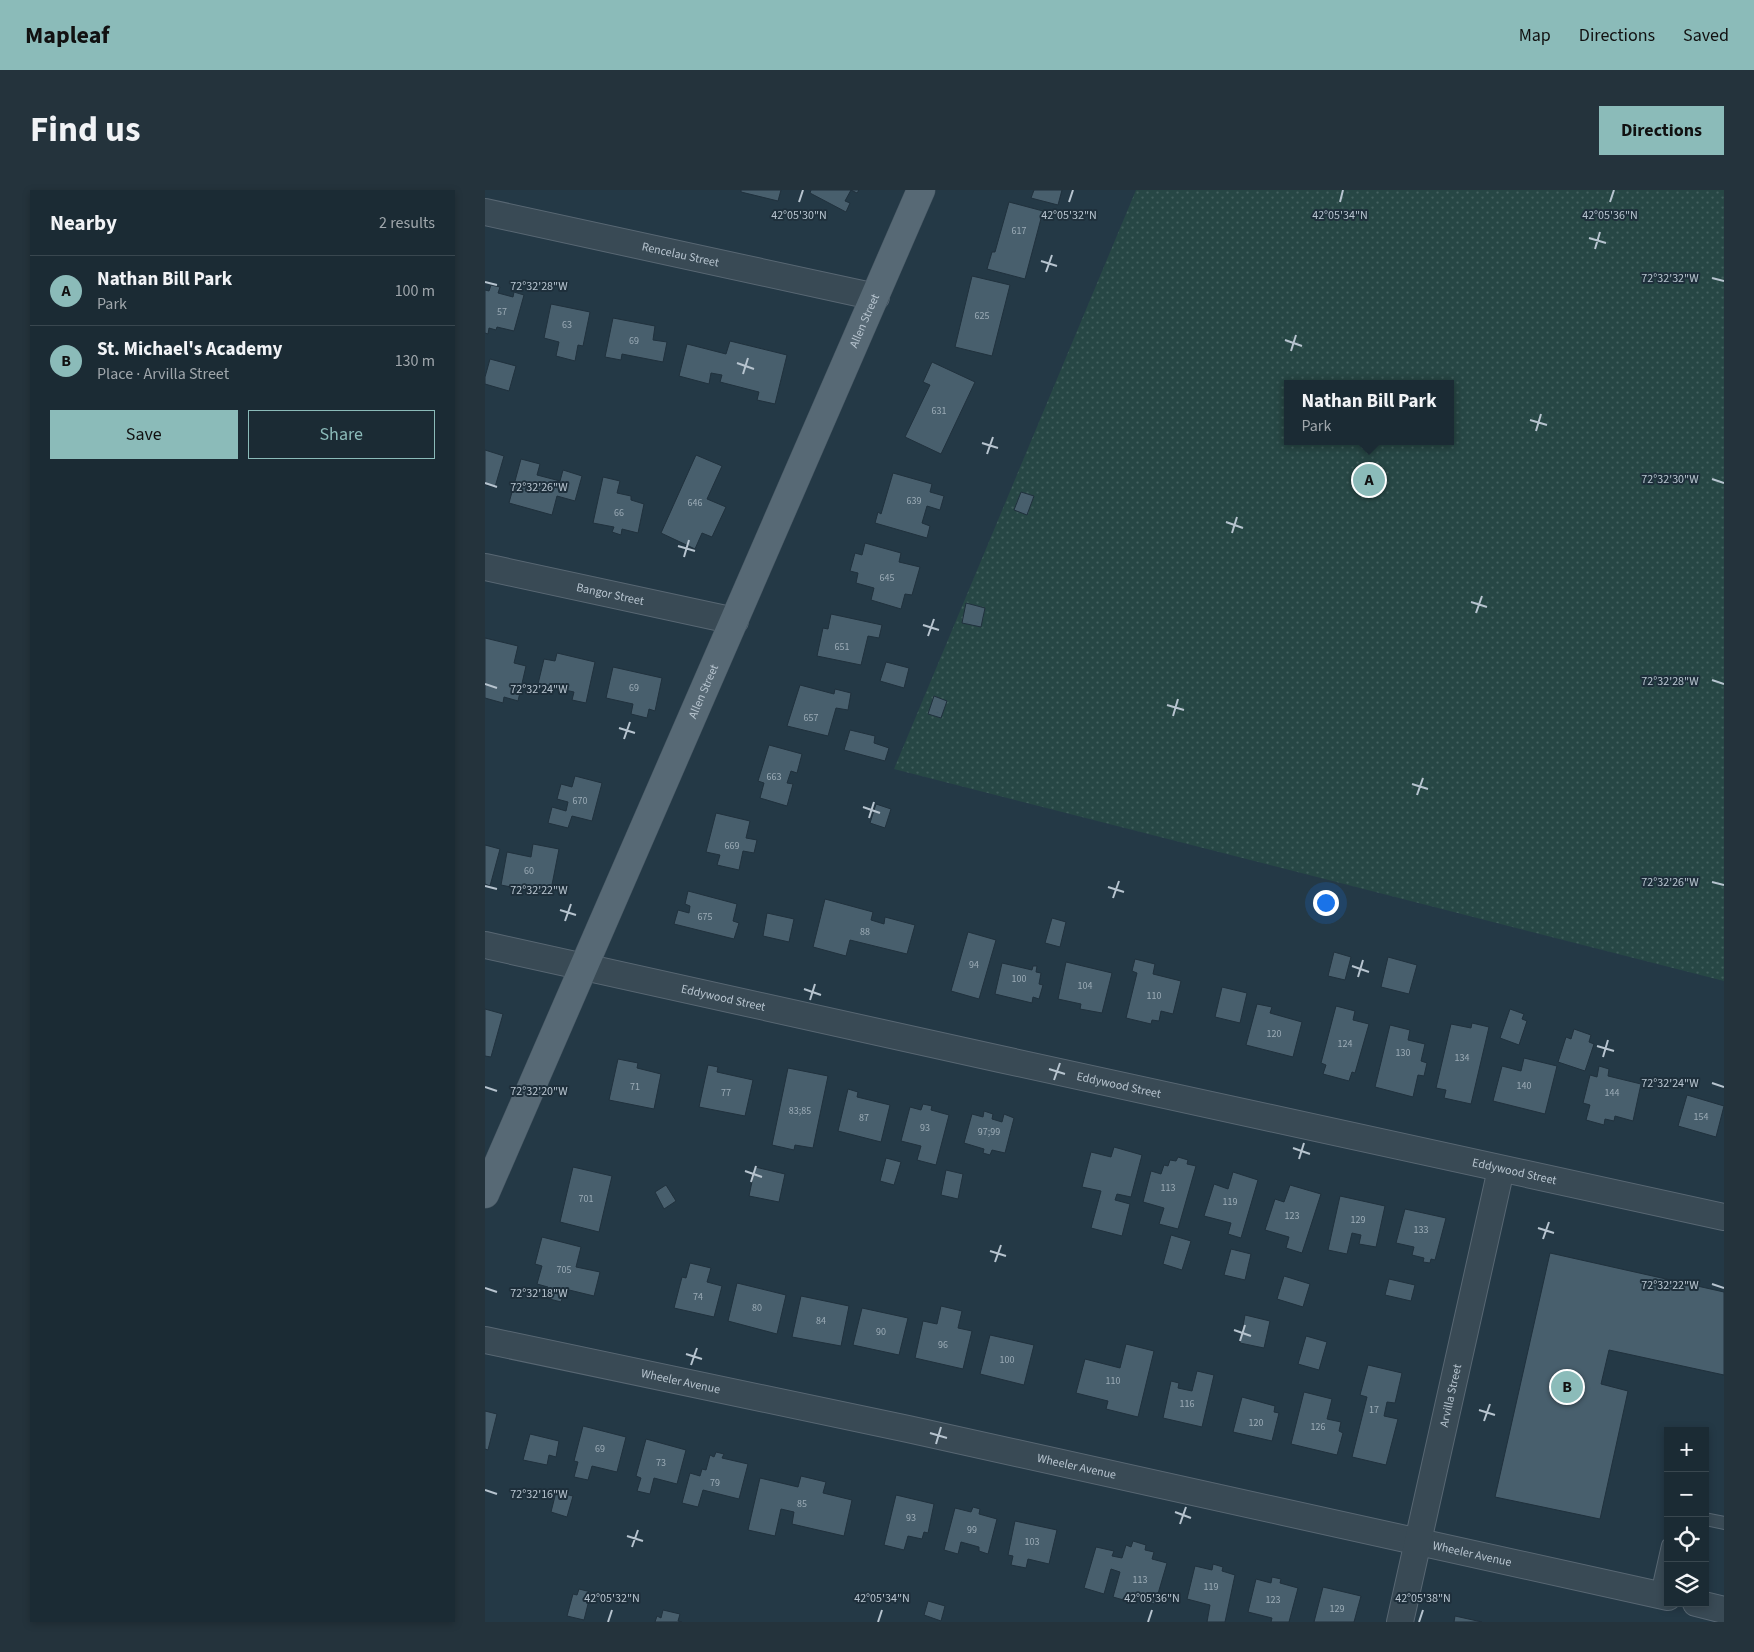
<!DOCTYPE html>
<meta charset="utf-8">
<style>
body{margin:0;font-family:"Source Sans 3",sans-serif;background:#24333c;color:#f1f3f6}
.controls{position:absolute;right:15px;bottom:15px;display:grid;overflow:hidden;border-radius:0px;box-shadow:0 2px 8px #0003}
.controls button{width:45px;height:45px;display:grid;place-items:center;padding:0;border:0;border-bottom:1px solid #39474f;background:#1b2b34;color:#f1f3f6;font:25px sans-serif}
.you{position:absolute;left:840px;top:712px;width:18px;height:18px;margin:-12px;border:4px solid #fff;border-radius:50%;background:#1a73e8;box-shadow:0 0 0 8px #1a73e833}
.badge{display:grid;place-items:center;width:32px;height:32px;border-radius:50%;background:#8bbbb9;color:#111;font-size:16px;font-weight:700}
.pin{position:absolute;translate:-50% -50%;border:2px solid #fff;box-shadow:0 1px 5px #0006}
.popup{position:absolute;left:799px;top:190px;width:170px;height:65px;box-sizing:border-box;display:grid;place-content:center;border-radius:0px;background:#1b2b34;filter:drop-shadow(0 1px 4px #0005);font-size:16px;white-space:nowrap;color:#a0a7ac}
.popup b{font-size:19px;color:#f1f3f6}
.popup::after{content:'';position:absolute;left:50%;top:100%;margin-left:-10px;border:10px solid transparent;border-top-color:#1b2b34}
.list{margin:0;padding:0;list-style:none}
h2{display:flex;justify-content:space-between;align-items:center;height:65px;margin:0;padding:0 20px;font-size:21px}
h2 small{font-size:16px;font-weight:400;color:#a0a7ac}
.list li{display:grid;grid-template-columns:32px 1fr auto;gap:15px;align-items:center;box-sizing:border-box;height:70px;padding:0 20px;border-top:1px solid #39474f}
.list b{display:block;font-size:19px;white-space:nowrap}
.list p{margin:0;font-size:16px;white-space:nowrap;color:#a0a7ac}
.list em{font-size:16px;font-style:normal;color:#a0a7ac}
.actions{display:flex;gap:10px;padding:15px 20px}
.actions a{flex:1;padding:11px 0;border:1px solid #8bbbb9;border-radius:0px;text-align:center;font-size:18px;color:#8bbbb9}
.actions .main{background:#8bbbb9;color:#111}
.icon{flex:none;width:28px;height:28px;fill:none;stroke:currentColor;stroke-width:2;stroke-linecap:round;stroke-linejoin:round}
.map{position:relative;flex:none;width:1239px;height:1432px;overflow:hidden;border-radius:0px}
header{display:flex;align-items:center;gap:30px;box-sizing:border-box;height:70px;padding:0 25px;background:#8bbbb9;color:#111}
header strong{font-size:24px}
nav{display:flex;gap:28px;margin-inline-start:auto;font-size:18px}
.intro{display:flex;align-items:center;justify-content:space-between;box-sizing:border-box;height:120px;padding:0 30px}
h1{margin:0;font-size:35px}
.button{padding:12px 22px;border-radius:0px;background:#8bbbb9;color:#111;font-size:18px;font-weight:700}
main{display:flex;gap:30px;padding:0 30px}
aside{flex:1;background:#1b2b34;border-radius:0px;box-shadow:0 2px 8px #0003}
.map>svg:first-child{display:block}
.park{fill:url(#park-dots);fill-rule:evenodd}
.building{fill:#485f6d;stroke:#20313d}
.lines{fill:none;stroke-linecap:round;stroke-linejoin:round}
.lane-casing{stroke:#586773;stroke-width:14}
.street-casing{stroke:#586773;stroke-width:28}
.primary-casing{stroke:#465662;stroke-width:29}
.lane{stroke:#394a55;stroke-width:12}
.street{stroke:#394a55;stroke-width:26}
.primary{stroke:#576975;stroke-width:28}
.ticks{fill:none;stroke:#b7c4cf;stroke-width:2}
.labels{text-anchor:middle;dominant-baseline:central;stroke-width:4;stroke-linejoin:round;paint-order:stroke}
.number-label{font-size:10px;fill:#9babb6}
.street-label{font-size:12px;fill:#b7c4cf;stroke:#1e2f3b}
.ticks-label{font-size:12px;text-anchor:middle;fill:#b7c4cf;stroke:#1e2f3b;stroke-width:4;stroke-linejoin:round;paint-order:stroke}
</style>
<header>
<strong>Mapleaf</strong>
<nav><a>Map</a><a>Directions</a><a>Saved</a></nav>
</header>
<div class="intro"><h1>Find us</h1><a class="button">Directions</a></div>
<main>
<aside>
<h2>Nearby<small>2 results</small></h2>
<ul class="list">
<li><span class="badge">A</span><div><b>Nathan Bill Park</b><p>Park</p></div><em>100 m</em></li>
<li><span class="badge">B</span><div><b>St. Michael's Academy</b><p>Place · Arvilla Street</p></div><em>130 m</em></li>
</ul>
<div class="actions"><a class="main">Save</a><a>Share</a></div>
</aside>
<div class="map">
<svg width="1239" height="1432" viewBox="0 0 1239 1432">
<defs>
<pattern id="park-dots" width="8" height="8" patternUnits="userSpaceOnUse" patternTransform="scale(1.25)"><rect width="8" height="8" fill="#274745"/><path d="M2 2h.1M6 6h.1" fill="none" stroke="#44605f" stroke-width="1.8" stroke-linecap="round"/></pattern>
</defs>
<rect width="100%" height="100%" fill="#243946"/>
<path class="park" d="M651 0H1239V791L409 579ZM803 194H965V251H803Z"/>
<g class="building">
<path d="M256 0H296L293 11 256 2Z"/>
<path d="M326 0H374L372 3 366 0 360 11 365 13 361 22 325 3Z"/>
<path d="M549 0H577L573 15 546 8Z"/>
<path d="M524 12 558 21 540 89 502 79 507 62H510Z"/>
<path d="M487 86 525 95 507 166 470 157Z"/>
<path d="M6 95 15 97 13 103 28 107 29 102 39 105 29 141 12 137 11 140 4 138 3 144 0 143V100L4 101Z"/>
<path d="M66 114 105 122 98 156 93 155 90 171 71 166 74 152 59 148Z"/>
<path d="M128 128 170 136 168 150 182 152 178 172 137 164 136 170 120 167Z"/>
<path d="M245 151 302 165 290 214 272 210 274 202 235 192 237 185 226 183 224 194 194 186 202 154 241 164Z"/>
<path d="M5 169 31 176 24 201 0 194V187Z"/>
<path d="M447 172 490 192 456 264 420 247 445 195 438 192Z"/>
<path d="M0 260 19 266 10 297 0 295Z"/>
<path d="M211 265 237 276 222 309 241 317 227 347 217 343 210 359 176 343Z"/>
<path d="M36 269 55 274 52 285 75 291 78 280 97 286 90 311 72 306 67 325 24 313Z"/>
<path d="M408 283 447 294 445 302 459 306 455 320 442 316 437 333 445 336 442 348 390 333 393 322 396 324Z"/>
<path d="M118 287 135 291 132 303 146 306V310L159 314 153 343 137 339 136 345 127 342 129 337 108 333Z"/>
<path d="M536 302 549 306 542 325 529 320Z"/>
<path d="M380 353 416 363 414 372 435 377 427 405 420 404 416 419 386 410 389 398 371 393 373 383 365 381 370 363 377 365Z"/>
<path d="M481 413 500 418 496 437 477 433Z"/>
<path d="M346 424 397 435 394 448 383 446 376 475 332 466 338 438 343 439Z"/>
<path d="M0 448 33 456 29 473 41 476 33 511 19 507 18 513 0 508Z"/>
<path d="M72 463 110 472 101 513 87 510 89 502 53 494 59 469 70 471Z"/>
<path d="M401 472 424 478 419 498 395 491Z"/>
<path d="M128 477 177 488 170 521 164 519 162 528 146 524 148 514 121 508Z"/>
<path d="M315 495 349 504 350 499 366 503 363 520 351 518 343 546 302 536Z"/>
<path d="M449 506 462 511 456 528 443 524Z"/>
<path d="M365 540 390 546 389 553 404 558 400 571 359 560Z"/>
<path d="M284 555 317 564 312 583 306 581 302 593 308 594 302 616 275 608 279 593 273 591Z"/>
<path d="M90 586 117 593 107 631 87 626 83 638 63 633 67 617 81 621 83 612 72 609 76 594 87 597Z"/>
<path d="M391 614 406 619 400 638 385 633Z"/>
<path d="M231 623 265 631 261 648 272 650 269 663 258 661 254 680 232 675 235 665 221 662Z"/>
<path d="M48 654 74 659 65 705 16 695 22 662 46 667Z"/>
<path d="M0 655 15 659 5 696 0 694Z"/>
<path d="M203 701 252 714 248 731 254 733 249 749 189 734 193 720 204 723 205 716 200 714Z"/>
<path d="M340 709 388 722 386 730 399 734 400 727 430 735 422 764 365 750 361 766 328 757Z"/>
<path d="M282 723 309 729 304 752 278 746Z"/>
<path d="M567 728 581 732 575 757 560 753Z"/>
<path d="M483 742 511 750 494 809 466 801Z"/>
<path d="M849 762 866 767 860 790 843 786Z"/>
<path d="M903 767 932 775 924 804 896 797Z"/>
<path d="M650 769 670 774 668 784 696 791 688 824 676 821 674 831 667 830 666 834 641 828 652 783 647 781Z"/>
<path d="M581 772 627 783 617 823 595 819 596 814 573 809Z"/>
<path d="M517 773 547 780 548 776H552L551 782 556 783 554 794 558 795 554 809 548 807 547 813 510 804Z"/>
<path d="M737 797 762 803 755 833 730 827Z"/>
<path d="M772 814 787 817 785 823 817 832 808 867 761 855Z"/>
<path d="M851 816 870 821 868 830 884 834 870 883 867 882 864 891 838 884 841 875 836 873Z"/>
<path d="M0 819 18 824 6 867 0 866Z"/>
<path d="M1025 819 1039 824 1037 829 1042 831 1034 855 1015 848Z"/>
<path d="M987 833 1004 837 986 914 959 908 961 900 951 898 966 834 986 838Z"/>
<path d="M905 835 925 840 923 850 940 854 936 871 942 873 939 886 933 885 928 907 890 897Z"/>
<path d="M1089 839 1106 845 1104 852 1109 854 1100 881 1073 872 1081 847 1086 849Z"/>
<path d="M1039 868 1072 876 1060 924 1008 911 1017 876 1036 881Z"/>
<path d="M133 869 153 873 152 878 176 884 169 919 124 910Z"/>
<path d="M223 875 233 877 232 882 268 890 260 926 214 917Z"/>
<path d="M1114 876 1124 879 1123 886 1156 894 1148 931 1130 926 1129 931 1120 929 1119 935 1101 930 1105 915 1098 913 1105 885 1112 887Z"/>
<path d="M303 878 343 886 328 958 310 955 309 960 287 955Z"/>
<path d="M363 899 373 902 372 907 405 915 396 952 353 941Z"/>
<path d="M1202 905 1239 916 1231 947 1193 936Z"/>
<path d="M438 914 447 916 446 920 464 925 451 975 432 970 436 956 416 951 425 917 436 920Z"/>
<path d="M499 921 508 924 507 929 517 932 519 924 529 928 520 963 507 960 505 965 498 963 499 959 479 953 487 924 498 927Z"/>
<path d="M629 957 657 965 646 1007 632 1004 630 1010 645 1014 637 1046 606 1038 616 1001 597 997 606 962 626 967Z"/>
<path d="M693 967 703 970 702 974 711 976 693 1039 674 1034 679 1018 658 1012 666 981 676 984 679 975 683 976 685 970 691 971Z"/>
<path d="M401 968 416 972 409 995 395 991Z"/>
<path d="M88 977 127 986 114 1042 75 1032Z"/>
<path d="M270 977 300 984 294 1012 264 1006Z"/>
<path d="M461 980 478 984 473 1009 456 1005Z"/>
<path d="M748 982 773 990 756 1048 743 1044 746 1033 719 1026 729 994 743 999Z"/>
<path d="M181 995 191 1011 179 1019 170 1002Z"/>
<path d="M805 995 836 1004 817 1063 801 1058 804 1047 780 1040 790 1009 799 1012Z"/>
<path d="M855 1006 900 1016 891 1057 874 1054 876 1045 867 1043 862 1064 843 1060Z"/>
<path d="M920 1019 961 1028 950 1070 946 1069 945 1073 938 1072 939 1068 927 1065 929 1057 911 1053Z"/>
<path d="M686 1045 706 1051 697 1080 678 1074Z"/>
<path d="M57 1047 96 1057 91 1077 115 1082 109 1106 80 1099 76 1112 61 1108 63 1097 52 1094 57 1076 50 1074Z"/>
<path d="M746 1059 766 1064 760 1090 739 1085Z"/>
<path d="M1065 1063 1239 1102V1185L1124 1160 1116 1194 1143 1201 1115 1329 1010 1307Z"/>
<path d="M205 1073 226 1078 222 1092 237 1096 229 1127 189 1118 197 1087 201 1088Z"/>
<path d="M799 1086 825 1094 818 1117 792 1109Z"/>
<path d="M904 1089 930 1095 926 1111 900 1105Z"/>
<path d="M252 1093 301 1105 292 1144 243 1131Z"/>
<path d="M316 1106 364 1116 356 1156 307 1147Z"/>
<path d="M456 1116 477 1121 473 1138 487 1141 478 1179 430 1168 438 1131 452 1134Z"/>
<path d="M377 1118 423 1128 414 1165 368 1155Z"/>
<path d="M760 1125 785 1131 779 1158 755 1153Z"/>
<path d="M505 1145 549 1155 539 1195 495 1184Z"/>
<path d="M821 1146 842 1152 834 1180 813 1174Z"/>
<path d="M641 1154 669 1161 653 1227 621 1219 623 1211 591 1203 600 1169 635 1178Z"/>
<path d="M883 1175 917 1183 910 1213 902 1212 899 1226 913 1229 901 1275 867 1267 882 1207 875 1205Z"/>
<path d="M712 1181 729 1185 717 1237 678 1228 686 1191 694 1193 693 1198 707 1201Z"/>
<path d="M819 1202 847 1209 842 1229 856 1232 854 1241 858 1243 852 1265 806 1254Z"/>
<path d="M757 1207 790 1216 789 1222 794 1223 787 1251 748 1242Z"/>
<path d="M0 1221 12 1224 3 1260 0 1259Z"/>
<path d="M98 1236 141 1247 132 1282 107 1276 103 1290 89 1287 93 1272 89 1271Z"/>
<path d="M45 1244 74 1251 71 1267 64 1265 62 1275 38 1270Z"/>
<path d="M161 1249 201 1260 192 1294 169 1288 165 1304 152 1301 156 1288 151 1286Z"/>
<path d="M231 1262 239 1264 237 1268 263 1274 254 1309 218 1300 213 1317 197 1313 205 1283 215 1286 217 1279 221 1280 225 1265 229 1267Z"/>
<path d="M316 1286 341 1292 338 1303 367 1310 359 1346 307 1334 309 1322 296 1319 290 1346 263 1340 275 1288 313 1297Z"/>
<path d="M71 1302 88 1306 82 1327 66 1322Z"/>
<path d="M411 1305 449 1314 443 1343 439 1342 437 1349 423 1346 419 1360 399 1355Z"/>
<path d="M488 1317 495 1319 494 1324 512 1329 503 1364 494 1361V1357L476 1352 473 1364 459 1360 470 1318 486 1322Z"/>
<path d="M530 1331 572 1340 564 1374 543 1369 541 1378 526 1375 528 1366 523 1365Z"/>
<path d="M648 1351 661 1355 660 1360 669 1362 667 1369 682 1373 670 1414 650 1409 649 1413 628 1407 635 1382 626 1379 619 1404 599 1398 611 1357 629 1361 627 1366 637 1368 641 1355 646 1357Z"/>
<path d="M728 1374 738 1377 737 1381 750 1385 740 1432H722L725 1415 702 1409 710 1376 727 1380Z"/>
<path d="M787 1387 796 1389 795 1393 813 1398 804 1432H786L787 1428 763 1422 771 1389 786 1393Z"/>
<path d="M838 1397 876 1406 869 1432H829Z"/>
<path d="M94 1399 106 1402 99 1430 82 1426 88 1404 92 1405Z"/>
<path d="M443 1411 460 1416 456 1431 439 1425Z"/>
<path d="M178 1420 195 1424 193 1431 197 1432H170L172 1426 176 1428Z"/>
<path d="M970 1426 997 1432H969Z"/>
</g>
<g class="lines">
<g class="lane-casing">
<g id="lane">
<path d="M1220 1329 1239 1333"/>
<path d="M1172 1404 1183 1355"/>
</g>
</g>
<g class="street-casing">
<g id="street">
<path id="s1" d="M0 22 391 107"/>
<path id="s2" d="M0 377 250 431"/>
<path id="s3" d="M0 755 515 869 1239 1027"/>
<path id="s4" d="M0 1150 423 1239 1183 1407"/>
<path d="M1211 1413 1239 1420"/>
<path id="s5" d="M915 1432 1016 979"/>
</g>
</g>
<g class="primary-casing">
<g id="primary">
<path id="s6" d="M0 1004 436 0"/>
</g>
</g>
<use href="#lane" class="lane"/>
<use href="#street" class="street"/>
<use href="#primary" class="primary"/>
</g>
<path class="ticks" d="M314 12 318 0M584 12 588 0M855 12 858 0M1125 12 1129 0M1104 48 1121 53M1110 59 1115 42M556 71 572 76M561 82 567 65M1227 88 1239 91M0 92 12 95M800 150 817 156M806 161 811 145M252 173 269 179M258 184 263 168M1045 230 1062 235M1051 241 1056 224M497 253 513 258M502 264 508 247M1227 289 1239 293M0 293 12 297M741 332 758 338M747 343 752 327M193 356 210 361M199 367 204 350M986 412 1002 417M991 423 997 406M438 435 454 440M443 446 449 429M1227 490 1239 494M0 494 12 498M682 515 699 520M688 526 693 509M134 538 150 543M139 549 145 532M927 594 943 599M932 605 938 588M378 617 395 623M384 628 389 612M1227 692 1239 695M0 696 12 699M623 697 639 702M628 708 634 691M75 720 91 725M80 731 86 714M867 776 884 782M873 787 878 770M319 799 336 805M325 810 330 794M1112 856 1129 861M1118 867 1123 850M564 879 580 884M569 890 575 873M1227 893 1239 897M0 897 12 901M808 958 825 964M814 969 819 953M260 981 277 987M266 992 271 976M1053 1038 1069 1043M1058 1049 1064 1032M505 1061 521 1066M510 1072 516 1055M1227 1094 1239 1098M0 1098 12 1102M749 1140 766 1146M755 1151 760 1135M201 1164 217 1169M206 1175 212 1158M994 1220 1010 1225M999 1231 1005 1214M445 1243 462 1248M451 1254 456 1237M0 1300 12 1304M690 1322 706 1328M695 1334 701 1317M142 1346 158 1351M147 1357 153 1340M123 1432 127 1420M393 1432 397 1420M663 1432 667 1420M934 1432 938 1420"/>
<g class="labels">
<g class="number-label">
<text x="534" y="41">617</text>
<text x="17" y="122">57</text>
<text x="497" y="126">625</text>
<text x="82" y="135">63</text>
<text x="149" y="151">69</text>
<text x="454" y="221">631</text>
<text x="429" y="311">639</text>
<text x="210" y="313">646</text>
<text x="134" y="323">66</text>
<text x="402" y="388">645</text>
<text x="357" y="457">651</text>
<text x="149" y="498">69</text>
<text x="326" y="528">657</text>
<text x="289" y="587">663</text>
<text x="95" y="611">670</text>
<text x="247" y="656">669</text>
<text x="44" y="681">60</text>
<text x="220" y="727">675</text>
<text x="380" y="742">88</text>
<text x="489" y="775">94</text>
<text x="534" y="789">100</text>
<text x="600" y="796">104</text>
<text x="669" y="806">110</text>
<text x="789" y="844">120</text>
<text x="860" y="854">124</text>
<text x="918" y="863">130</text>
<text x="977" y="868">134</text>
<text x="1039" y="896">140</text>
<text x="150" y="897">71</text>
<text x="241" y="903">77</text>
<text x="1127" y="903">144</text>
<text x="315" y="921">83;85</text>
<text x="1216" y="927">154</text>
<text x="379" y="928">87</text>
<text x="440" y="938">93</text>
<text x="504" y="942">97;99</text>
<text x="683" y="998">113</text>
<text x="101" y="1009">701</text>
<text x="745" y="1012">119</text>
<text x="807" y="1026">123</text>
<text x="873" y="1030">129</text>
<text x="936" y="1040">133</text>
<text x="79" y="1080">705</text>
<text x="213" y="1107">74</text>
<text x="272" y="1118">80</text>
<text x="336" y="1131">84</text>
<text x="396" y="1142">90</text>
<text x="458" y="1155">96</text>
<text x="522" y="1170">100</text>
<text x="628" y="1191">110</text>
<text x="702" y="1214">116</text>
<text x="889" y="1220">17</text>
<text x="771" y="1233">120</text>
<text x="833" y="1237">126</text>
<text x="115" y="1259">69</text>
<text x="176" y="1273">73</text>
<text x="230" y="1293">79</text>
<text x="317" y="1314">85</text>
<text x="426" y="1328">93</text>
<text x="487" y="1340">99</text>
<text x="547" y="1352">103</text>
<text x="655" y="1390">113</text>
<text x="726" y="1397">119</text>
<text x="788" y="1410">123</text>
<text x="852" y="1419">129</text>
</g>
<g class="street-label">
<text stroke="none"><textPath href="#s1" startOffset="200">Rencelau Street</textPath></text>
<text stroke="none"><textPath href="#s6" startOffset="952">Allen Street</textPath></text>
<text stroke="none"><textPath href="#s2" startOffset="128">Bangor Street</textPath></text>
<text stroke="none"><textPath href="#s6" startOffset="548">Allen Street</textPath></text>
<text stroke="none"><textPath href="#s3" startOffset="244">Eddywood Street</textPath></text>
<text stroke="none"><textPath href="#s3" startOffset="649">Eddywood Street</textPath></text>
<text stroke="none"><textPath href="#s3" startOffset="1054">Eddywood Street</textPath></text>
<text stroke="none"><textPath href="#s4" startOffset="200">Wheeler Avenue</textPath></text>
<text stroke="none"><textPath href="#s5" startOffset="232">Arvilla Street</textPath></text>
<text stroke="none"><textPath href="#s4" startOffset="605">Wheeler Avenue</textPath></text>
<text stroke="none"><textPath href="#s4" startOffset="1010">Wheeler Avenue</textPath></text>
</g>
</g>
<g class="ticks-label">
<text x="314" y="29">42°05'30"N</text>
<text x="584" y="29">42°05'32"N</text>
<text x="855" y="29">42°05'34"N</text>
<text x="1125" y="29">42°05'36"N</text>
<text x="1185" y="92">72°32'32"W</text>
<text x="54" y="100">72°32'28"W</text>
<text x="1185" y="293">72°32'30"W</text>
<text x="54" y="301">72°32'26"W</text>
<text x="1185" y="495">72°32'28"W</text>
<text x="54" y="503">72°32'24"W</text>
<text x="1185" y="696">72°32'26"W</text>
<text x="54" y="704">72°32'22"W</text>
<text x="1185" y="897">72°32'24"W</text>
<text x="54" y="905">72°32'20"W</text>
<text x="1185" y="1099">72°32'22"W</text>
<text x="54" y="1107">72°32'18"W</text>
<text x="54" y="1308">72°32'16"W</text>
<text x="127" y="1412">42°05'32"N</text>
<text x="397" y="1412">42°05'34"N</text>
<text x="667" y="1412">42°05'36"N</text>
<text x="938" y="1412">42°05'38"N</text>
</g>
</svg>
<div class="controls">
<button>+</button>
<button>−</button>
<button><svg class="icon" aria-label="locate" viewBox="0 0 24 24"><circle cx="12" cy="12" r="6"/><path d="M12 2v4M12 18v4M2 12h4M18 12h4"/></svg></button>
<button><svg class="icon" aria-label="layers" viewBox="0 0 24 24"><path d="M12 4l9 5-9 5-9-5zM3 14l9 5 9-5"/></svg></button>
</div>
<div class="you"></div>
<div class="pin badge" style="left:884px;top:290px">A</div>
<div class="popup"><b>Nathan Bill Park</b>Park</div>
<div class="pin badge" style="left:1082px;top:1197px">B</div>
</div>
</main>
